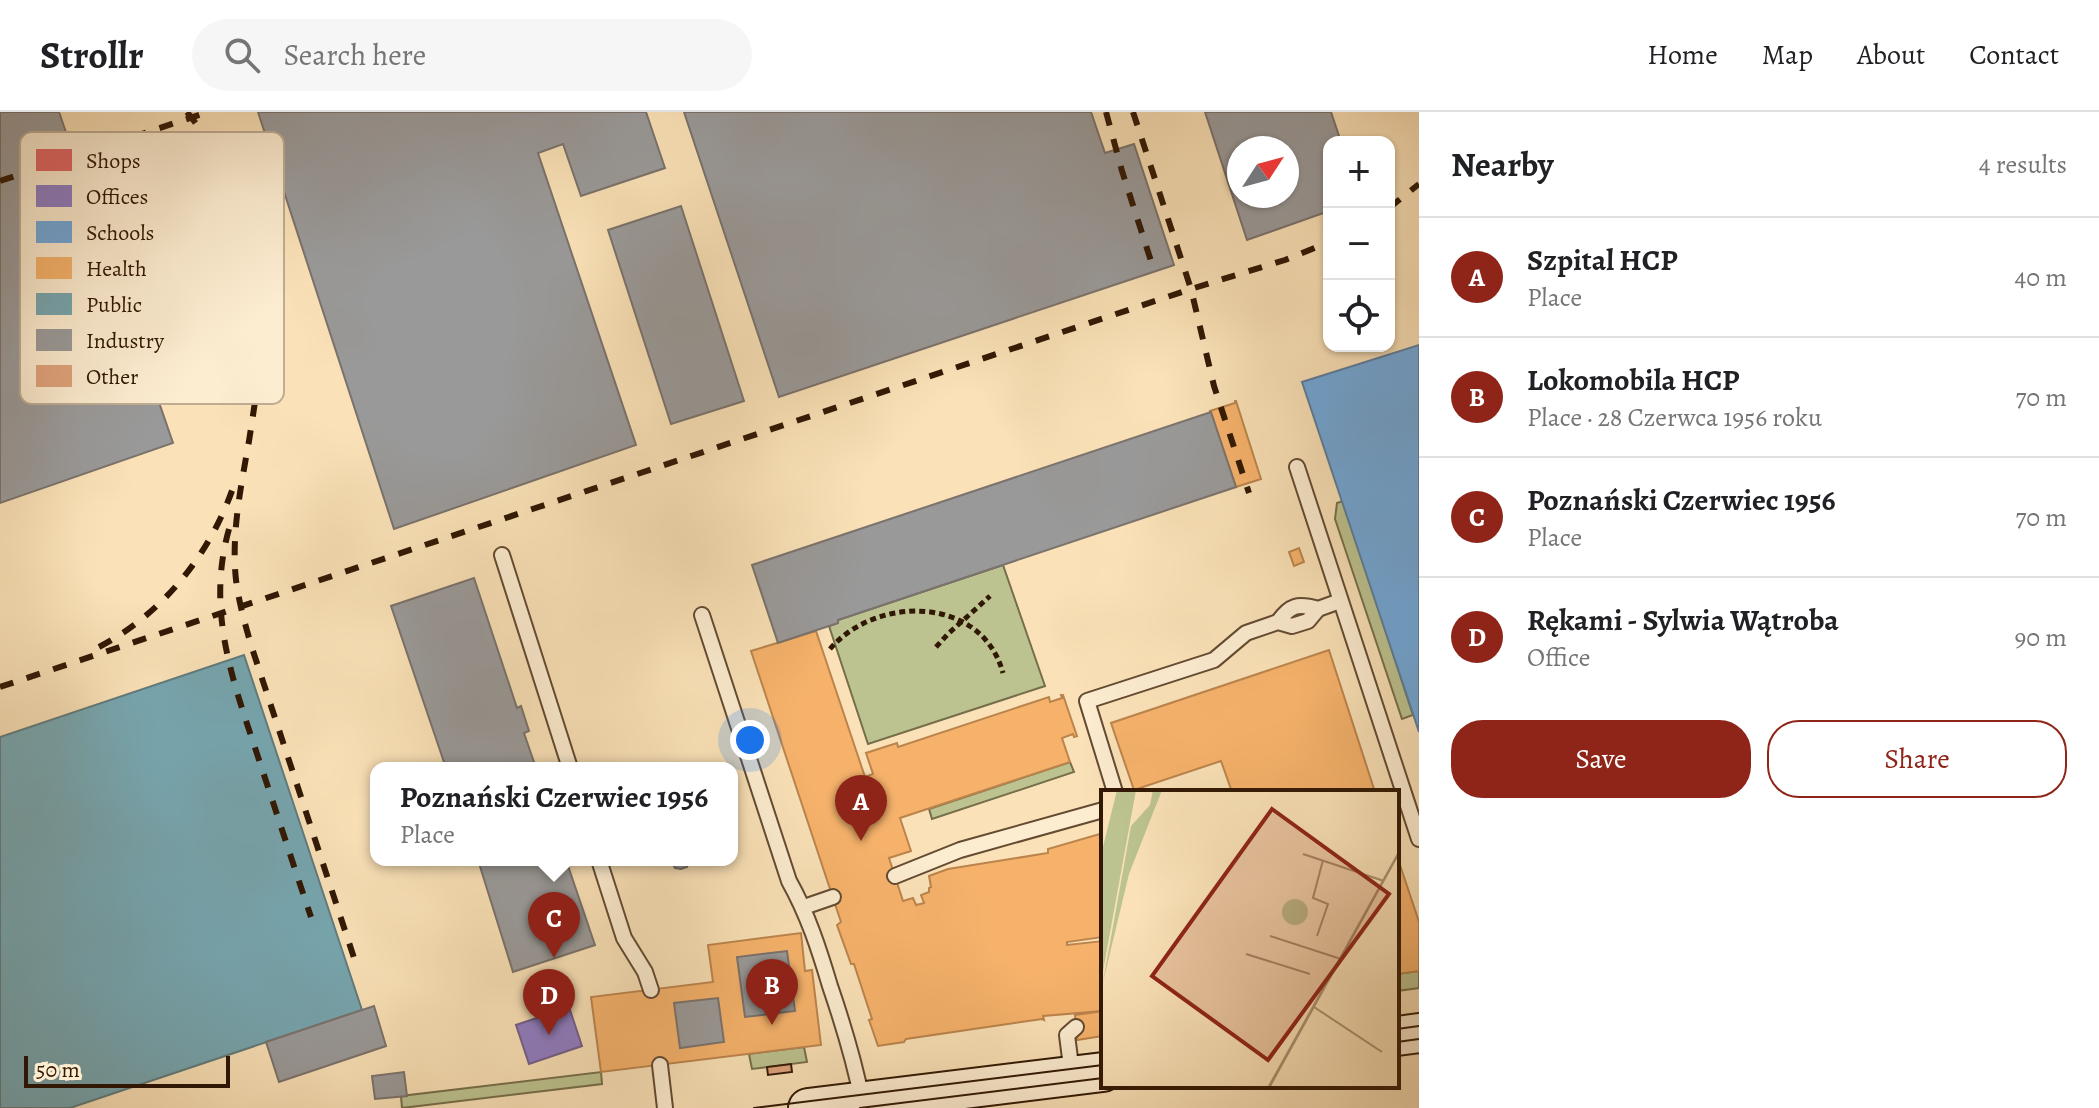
<!DOCTYPE html>
<meta charset="utf-8">
<style>
body{margin:0;font-family:Alegreya,serif;background:#f6f6f6;color:#202124}
.controls{position:absolute;right:24px;top:24px;display:grid;overflow:hidden;border-radius:16px;box-shadow:0 2px 6px #0004}
.controls button{width:72px;height:72px;display:grid;place-items:center;padding:0;border:0;border-bottom:2px solid #e0e0e0;background:#fff;color:#202124;font:40px sans-serif}
.compass{position:absolute;left:1227px;top:24px;width:72px;height:72px;border-radius:50%;background:#fff;box-shadow:0 2px 6px #0004;rotate:54deg}
.scale{position:absolute;left:24px;bottom:20px;width:206px;box-sizing:border-box;padding-left:8px;border:4px solid #311804;border-top:0;font-size:22px;line-height:28px;white-space:nowrap;color:#311804;-webkit-text-stroke:6px #fcecd0;paint-order:stroke}
.you{position:absolute;left:750px;top:628px;width:28px;height:28px;margin:-20px;border:6px solid #fff;border-radius:50%;background:#1a73e8;box-shadow:0 0 0 12px #1a73e833}
.badge{display:grid;place-items:center;width:52px;height:52px;border-radius:50%;background:#8f2418;color:#fff;font-size:26px;font-weight:700}
.pin{position:absolute;translate:-50% -66px;filter:drop-shadow(0 2px 4px #0008)}
.pin::after{content:'';position:absolute;top:42px;width:28px;height:24px;background:inherit;clip-path:polygon(0 0,100% 0,50% 100%)}
.popup{position:absolute;left:370px;top:650px;width:368px;height:104px;box-sizing:border-box;display:grid;place-content:center;border-radius:16px;background:#fff;filter:drop-shadow(0 2px 6px #0005);font-size:26px;white-space:nowrap;color:#757577}
.popup b{font-size:30px;color:#202124}
.popup::after{content:'';position:absolute;left:50%;top:100%;margin-left:-16px;border:16px solid transparent;border-top-color:#fff}
.list{margin:0;padding:0;list-style:none}
h2{display:flex;justify-content:space-between;align-items:center;height:104px;margin:0;padding:0 32px;font-size:34px}
h2 small{font-size:26px;font-weight:400;color:#757577}
.list li{display:grid;grid-template-columns:52px 1fr auto;gap:24px;align-items:center;box-sizing:border-box;height:120px;padding:0 32px;border-top:2px solid #e0e0e0}
.list b{display:block;font-size:30px;white-space:nowrap}
.list p{margin:0;font-size:26px;white-space:nowrap;color:#757577}
.list em{font-size:26px;font-style:normal;color:#757577}
.actions{display:flex;gap:16px;padding:24px 32px}
.actions a{flex:1;padding:18px 0;border:2px solid #8f2418;border-radius:32px;text-align:center;font-size:28px;color:#8f2418}
.actions .main{background:#8f2418;color:#fff}
.icon{flex:none;width:44px;height:44px;fill:none;stroke:currentColor;stroke-width:2;stroke-linecap:round;stroke-linejoin:round}
.map{position:relative;flex:none;width:1419px;height:996px;overflow:hidden}
header{display:flex;align-items:center;gap:48px;box-sizing:border-box;height:112px;padding:0 40px;background:#fff;border-bottom:2px solid #e0e0e0}
header strong{font-size:38px}
nav{display:flex;gap:44px;margin-inline-start:auto;font-size:28px}
.search{width:560px;height:72px;background:#f6f6f6;display:flex;align-items:center;gap:20px;box-sizing:border-box;padding:0 28px;border-radius:44px;color:#757577;font-size:30px}
main{display:flex}
aside{flex:1;background:#fff}
.map>svg:first-child{display:block}
.green{fill:#bcc390;stroke:#766e4a;stroke-width:2}
.shops{fill:#e06666;stroke:#ac4f49;stroke-width:2}
.offices{fill:#8e7cc3;stroke:#725e8a;stroke-width:2}
.schools{fill:#6fa8dc;stroke:#5c7d9b;stroke-width:2}
.health{fill:#f6b26b;stroke:#bb844c;stroke-width:2}
.public{fill:#76a5af;stroke:#617b7c;stroke-width:2}
.industry{fill:#999;stroke:#7a726c;stroke-width:2;fill-rule:evenodd}
.building{fill:#e0a37c;stroke:#311804;stroke-width:2}
.lines{fill:none;stroke-linecap:round;stroke-linejoin:round}
.lane-casing{stroke:#634a31;stroke-width:18}
.secondary-casing{stroke:#311804;stroke-width:42}
.path{stroke:#311804;stroke-width:5;stroke-dasharray:6 4;stroke-linecap:butt}
.lane{stroke:#fcecd0;stroke-width:14}
.secondary{stroke:#fcecd0;stroke-width:38}
.tram{stroke:#311804;stroke-width:2}
.rail{stroke:#311804;stroke-width:6;stroke-dasharray:14 14;stroke-linecap:butt}
.inset-road{fill:none;stroke:#aa916f;stroke-width:2}
.view{fill:#8f2418;fill-opacity:0.15;stroke:#8f2418;stroke-width:4}
.inset-edge{fill:none;stroke:#311804;stroke-width:4}
.key{fill:#fcecd0;stroke:#bfac93;stroke-width:2}
.key-label{font-size:22px;fill:#311804}
</style>
<header>
<strong>Strollr</strong>
<div class="search"><svg class="icon" aria-label="search" viewBox="0 0 24 24"><circle cx="10" cy="10" r="6"/><path d="M15 15l6 6"/></svg>Search here</div>
<nav><a>Home</a><a>Map</a><a>About</a><a>Contact</a></nav>
</header>
<main>
<div class="map">
<svg width="1419" height="996" viewBox="0 0 1419 996">
<rect width="100%" height="100%" fill="#fae1b7"/>
<filter id="stains"><feTurbulence type="fractalNoise" baseFrequency=".0025" numOctaves="4"/><feColorMatrix values="0 0 0 0 .2 0 0 0 0 .09 0 0 0 0 .02 0 0 0 .5 -.17"/></filter>
<radialGradient id="worn" r=".72"><stop offset=".6" stop-color="#630" stop-opacity="0"/><stop offset="1" stop-color="#630" stop-opacity=".3"/></radialGradient>
<g class="green">
<path d="M1343 389 1413 603 1402 607 1335 407 1337 391Z"/>
<path d="M1003 453 1045 574 868 632 829 514 838 511V508Z"/>
<path d="M1070 650 1074 660 932 707 929 697Z"/>
<path d="M1419 859V876L1397 879V862Z"/>
<path d="M804 935 807 950 752 957 749 942Z"/>
<path d="M601 960 602 972 402 996 401 984Z"/>
</g>
<path class="shops" d="M802 872 805 874 811 873 816 918 798 921 792 873Z"/>
<path class="offices" d="M569 895 582 934 529 952 516 913Z"/>
<path class="schools" d="M1419 233V620L1302 270Z"/>
<g class="health">
<path d="M1235 289H1236L1261 367 1236 375 1210 299 1235 291Z"/>
<path d="M1299 436 1304 450 1294 454 1289 440Z"/>
<path d="M816 519 865 665 873 662 866 641 897 631 898 635 1049 585 1050 590 1062 586 1061 583H1063L1077 624 1074 625 1073 622 1062 626 1070 650 900 706 911 739 889 746 903 789 913 786 916 793 924 791 921 783 929 780V776L931 775 929 764 948 757 1048 741V737L1103 721V825L1067 830V833L1103 829V899L1043 904 1044 908 1042 907 906 927 904 930 878 934 869 908 872 907 854 852H851L837 813 841 810 837 798 751 539Z"/>
<path d="M1329 538 1375 680H1232L1221 649 1134 678 1111 611Z"/>
<path d="M1397 744 1419 810V859L1397 862Z"/>
<path d="M801 821 805 859 812 858 821 933 601 960 591 885 713 870 708 833Z"/>
<path d="M1103 899V924L1077 928 1075 903Z"/>
</g>
<path class="public" d="M244 543 362 898 70 996H0V625Z"/>
<g class="industry">
<path d="M0 0H59L173 331 0 391Z"/>
<path d="M258 0H646L665 56 581 84 563 32 538 41 636 333 394 417Z"/>
<path d="M684 0H1091L1105 41 1134 32 1174 153 779 285Z"/>
<path d="M1205 0H1331L1341 30H1329V99L1247 128ZM1239 36H1287V84H1239Z"/>
<path d="M681 94 744 289 671 312 608 118Z"/>
<path d="M1211 300 1236 375 838 508V511L778 531 752 453Z"/>
<path d="M474 466 517 596 521 594 529 619 524 621 536 656H446L391 494Z"/>
<path d="M478 748H566L595 833 513 860Z"/>
<path d="M671 748H689L687 755 681 757 675 756Z"/>
<path d="M787 839 795 899 745 905 737 845Z"/>
<path d="M718 886 724 930 680 936 674 891Z"/>
<path d="M374 894 386 934 279 970 266 930Z"/>
<path d="M404 960 407 984 375 987 372 964Z"/>
</g>
<path class="building" d="M791 952 792 960 768 963 767 955Z"/>
<g class="lines">
<g class="lane-casing">
<g id="lane">
<path d="M1297 355 1419 727"/>
<path d="M502 443 570 656"/>
<path d="M702 503 789 769C808 803 819 837 830 874 843 912 854 948 862 988"/>
<path d="M1278 510C1290 493 1298 491 1318 497"/>
<path d="M1115 680 1087 589 1214 548 1246 521 1278 510 1292 514 1308 509 1318 497 1340 489"/>
<path d="M599 748 624 826 645 860 651 878"/>
<path d="M895 764 960 738 1103 698"/>
<path d="M804 795 833 785"/>
<path d="M660 953 665 996"/>
<path d="M1072 962 1067 923 1076 915"/>
</g>
</g>
<g class="secondary-casing">
<g id="secondary">
<path d="M1397 924 1419 921"/>
<path d="M808 996 1103 960"/>
</g>
</g>
<g class="path">
<path d="M936 535 948 522 990 484"/>
<path d="M830 537C876 483 982 483 1003 561"/>
</g>
<use href="#lane" class="lane"/>
<use href="#secondary" class="secondary"/>
<g class="tram">
<path d="M1397 917 1419 914"/>
<path d="M1397 930 1419 927"/>
<path d="M754 996 1103 953"/>
<path d="M860 996 1103 966"/>
</g>
<g class="rail">
<path d="M187 0C234 57 263 141 262 214 261 253 255 291 249 329 241 374 231 422 236 468 239 491 245 512 251 533L358 858"/>
<path d="M1106 0 1122 59 1151 149"/>
<path d="M1133 0 1191 177 1214 274 1249 381"/>
<path d="M0 69 208 0"/>
<path d="M1389 96 1419 72"/>
<path d="M229 417C205 502 235 574 261 654 278 705 294 755 311 805"/>
<path d="M99 535C164 501 211 441 234 373"/>
<path d="M0 575 1191 177 1285 148 1329 130"/>
</g>
</g>
<g transform="translate(1101 678)">
<rect width="298" height="298" fill="#fae1b7"/>
<path d="M16 0H35L0 192V65ZM52 0H61L28 84 2 192 30 36 49 15ZM181 122a13 13 0 1 1 26 0a13 13 0 1 1-26 0Z" fill="#bcc390"/>
<path class="inset-road" d="M202 64 283 91M169 146 240 169M216 146 227 114 212 108 222 70M145 164 209 184M213 217 281 262M167 298 298 62M168 298 298 63"/>
<path class="view" d="M171 19 288 104 167 270 51 186Z"/>
<rect width="298" height="298" class="inset-edge"/>
</g>
<rect x="20" y="20" width="264" height="272" rx="12" class="key"/>
<rect x="36" y="37" width="36" height="22" fill="#e06666"/>
<rect x="36" y="73" width="36" height="22" fill="#8e7cc3"/>
<rect x="36" y="109" width="36" height="22" fill="#6fa8dc"/>
<rect x="36" y="145" width="36" height="22" fill="#f6b26b"/>
<rect x="36" y="181" width="36" height="22" fill="#76a5af"/>
<rect x="36" y="217" width="36" height="22" fill="#999"/>
<rect x="36" y="253" width="36" height="22" fill="#e0a37c"/>
<g class="key-label">
<text x="86" y="56">Shops</text>
<text x="86" y="92">Offices</text>
<text x="86" y="128">Schools</text>
<text x="86" y="164">Health</text>
<text x="86" y="200">Public</text>
<text x="86" y="236">Industry</text>
<text x="86" y="272">Other</text>
</g>
<rect width="100%" height="100%" filter="url(#stains)"/>
<rect width="100%" height="100%" fill="url(#worn)"/>
</svg>
<div class="controls">
<button>+</button>
<button>−</button>
<button><svg class="icon" aria-label="locate" viewBox="0 0 24 24"><circle cx="12" cy="12" r="6"/><path d="M12 2v4M12 18v4M2 12h4M18 12h4"/></svg></button>
</div>
<svg class="compass" viewBox="-18 -18 36 36"><path d="M0-13l5 13h-10z" fill="#e53935"/><path d="M0 13l5-13h-10z" fill="#757577"/></svg>
<div class="scale">50 m</div>
<div class="you"></div>
<div class="pin badge" style="left:861px;top:729px">A</div>
<div class="pin badge" style="left:772px;top:913px">B</div>
<div class="pin badge" style="left:554px;top:846px">C</div>
<div class="popup"><b>Poznański Czerwiec 1956</b>Place</div>
<div class="pin badge" style="left:549px;top:923px">D</div>
</div>
<aside>
<h2>Nearby<small>4 results</small></h2>
<ul class="list">
<li><span class="badge">A</span><div><b>Szpital HCP</b><p>Place</p></div><em>40 m</em></li>
<li><span class="badge">B</span><div><b>Lokomobila HCP</b><p>Place · 28 Czerwca 1956 roku</p></div><em>70 m</em></li>
<li><span class="badge">C</span><div><b>Poznański Czerwiec 1956</b><p>Place</p></div><em>70 m</em></li>
<li><span class="badge">D</span><div><b>Rękami - Sylwia Wątroba</b><p>Office</p></div><em>90 m</em></li>
</ul>
<div class="actions"><a class="main">Save</a><a>Share</a></div>
</aside>
</main>
